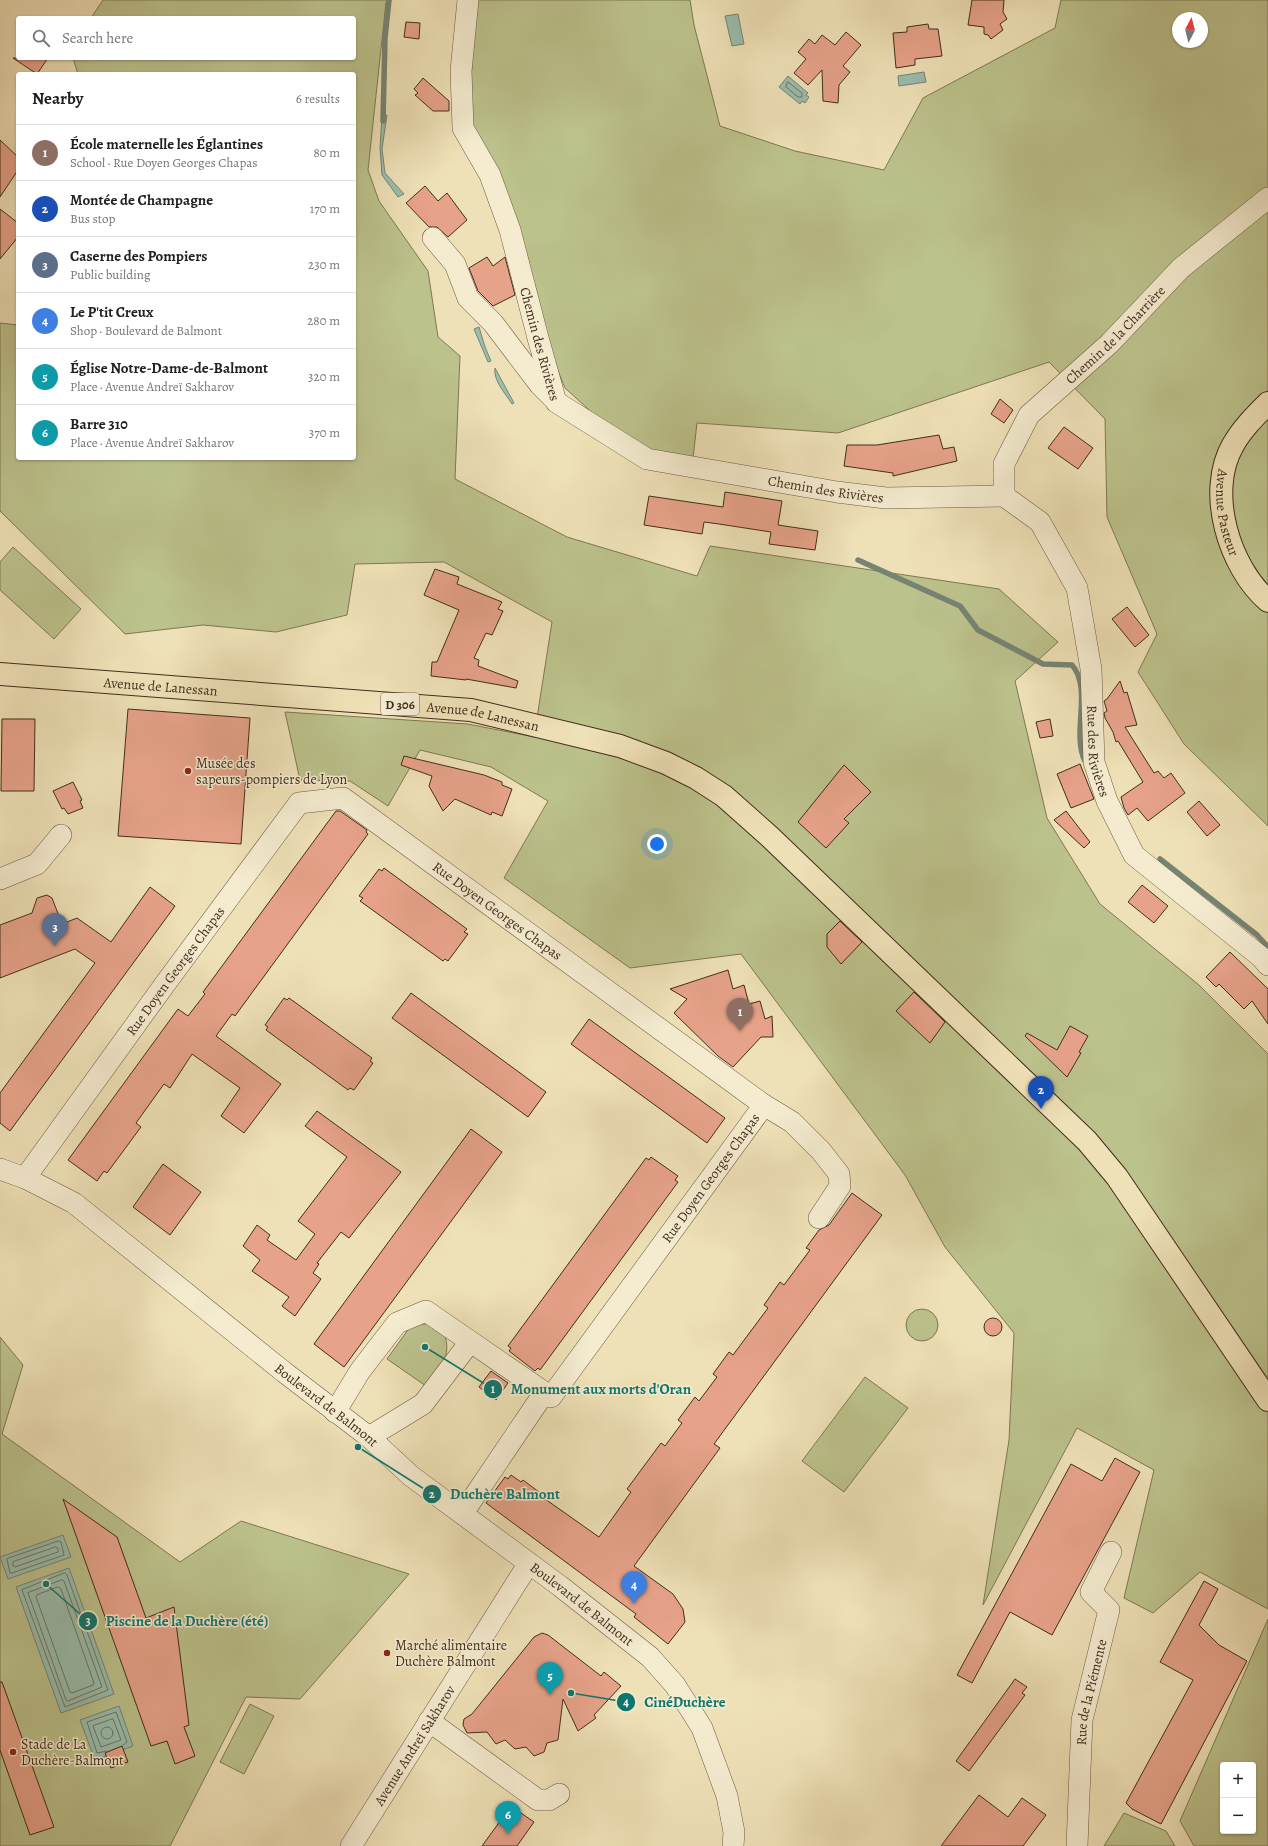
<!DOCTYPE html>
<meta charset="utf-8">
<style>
body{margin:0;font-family:Alegreya,serif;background:#f2f2f2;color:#202124}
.controls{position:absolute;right:12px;bottom:12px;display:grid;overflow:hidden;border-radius:4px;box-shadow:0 1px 3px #0004}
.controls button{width:36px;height:36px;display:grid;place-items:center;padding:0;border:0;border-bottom:1px solid #e0e0e0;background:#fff;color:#202124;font:20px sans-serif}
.compass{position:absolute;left:1172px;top:12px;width:36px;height:36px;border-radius:50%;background:#fff;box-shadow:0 1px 3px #0004;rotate:7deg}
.you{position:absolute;left:657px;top:844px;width:14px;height:14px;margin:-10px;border:3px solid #fff;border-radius:50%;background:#1a73e8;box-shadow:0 0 0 6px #1a73e833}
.badge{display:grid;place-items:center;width:26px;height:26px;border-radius:50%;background:#b45309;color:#fff;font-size:13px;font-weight:700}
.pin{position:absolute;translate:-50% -33px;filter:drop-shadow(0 1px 2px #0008)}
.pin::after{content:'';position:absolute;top:21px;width:14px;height:12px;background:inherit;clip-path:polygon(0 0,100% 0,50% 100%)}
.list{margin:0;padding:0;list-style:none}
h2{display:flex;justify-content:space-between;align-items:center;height:52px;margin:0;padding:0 16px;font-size:17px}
h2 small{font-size:13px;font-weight:400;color:#757577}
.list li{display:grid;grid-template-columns:26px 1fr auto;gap:12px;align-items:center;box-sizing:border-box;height:56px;padding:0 16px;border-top:1px solid #e0e0e0}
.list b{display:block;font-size:15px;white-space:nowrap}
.list p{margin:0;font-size:13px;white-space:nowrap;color:#757577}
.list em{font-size:13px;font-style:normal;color:#757577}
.icon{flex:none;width:22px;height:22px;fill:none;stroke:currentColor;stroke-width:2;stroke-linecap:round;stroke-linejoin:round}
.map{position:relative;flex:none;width:1268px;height:1846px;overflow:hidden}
.search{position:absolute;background:#fff;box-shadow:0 1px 3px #0004;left:16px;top:16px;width:340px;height:44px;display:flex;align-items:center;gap:10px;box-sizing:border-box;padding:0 14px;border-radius:4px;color:#757577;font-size:15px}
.panel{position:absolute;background:#fff;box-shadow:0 1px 3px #0004;left:16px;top:72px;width:340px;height:388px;border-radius:4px}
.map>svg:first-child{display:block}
.green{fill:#bcc28c;stroke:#7e7854;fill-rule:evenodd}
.water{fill:#9abeae;stroke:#768474}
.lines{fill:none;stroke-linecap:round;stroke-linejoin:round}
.shore{stroke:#6e7665;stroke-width:1}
.stream{stroke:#768474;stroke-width:5.5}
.building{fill:#e7a38a;stroke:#412d1c}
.minor-casing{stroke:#6c5a43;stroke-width:22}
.major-casing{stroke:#412d1c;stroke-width:24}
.minor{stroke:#f5ecd0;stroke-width:21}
.major{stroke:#efe1b7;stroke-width:22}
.poi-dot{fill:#8f2418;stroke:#f5ecd0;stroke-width:1.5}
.labels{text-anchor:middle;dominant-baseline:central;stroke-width:3;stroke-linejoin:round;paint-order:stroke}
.shield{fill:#f5ecd0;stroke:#776652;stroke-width:1}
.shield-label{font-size:13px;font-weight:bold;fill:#412d1c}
.street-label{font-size:14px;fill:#412d1c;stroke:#f5ecd0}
.poi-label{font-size:14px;fill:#412d1c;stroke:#f5ecd0;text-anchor:start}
.leader{fill:none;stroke:#0f766e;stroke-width:1.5}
.callout-dot{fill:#0f766e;stroke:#f5ecd0;stroke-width:1.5}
.mark-label{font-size:12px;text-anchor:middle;font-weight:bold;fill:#fff}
.callout-label{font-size:15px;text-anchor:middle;font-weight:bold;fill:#0f766e;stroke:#f5ecd0;stroke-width:3;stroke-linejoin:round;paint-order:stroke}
</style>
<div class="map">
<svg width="1268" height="1846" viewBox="0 0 1268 1846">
<rect width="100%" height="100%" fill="#efe1b7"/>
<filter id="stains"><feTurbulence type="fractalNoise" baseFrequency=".005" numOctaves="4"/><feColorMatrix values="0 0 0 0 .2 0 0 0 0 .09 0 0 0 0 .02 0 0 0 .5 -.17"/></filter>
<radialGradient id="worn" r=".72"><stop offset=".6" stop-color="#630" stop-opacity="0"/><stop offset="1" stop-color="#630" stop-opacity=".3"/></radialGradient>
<g class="green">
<path d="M103 0H390L386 2 368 170 379 201 428 271 438 337 460 356 455 479 567 537 697 576 710 546 999 589 1058 642 1015 681 1047 818 1100 904 1199 985 1268 1054V1609L1200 1572 1153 1613 1124 1598 1154 1470 1077 1428 983 1605 1009 1440 1014 1333 945 1247 905 1175 741 954 630 968 504 878 548 801 491 767 420 750 388 806 350 781 300 780 285 712 468 724 534 737 552 622 444 562 355 564 347 615 276 632 203 625 125 634 0 511V323L18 325V458H354V74H78L73 58H354V18H91Z"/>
<path d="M475 0H690L694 25 720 126 795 151 884 170 923 98 1055 28 1061 0H1268V826L1184 744 1138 672 1157 634 1107 517 1105 419 1049 362 838 433 697 423 693 458 645 449 599 419 565 388 543 334 469 125ZM1178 18H1202V42H1178Z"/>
<path d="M13 547 81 609 54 639 0 590V562Z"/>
<circle cx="922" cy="1325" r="16"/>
<path d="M416 1324H431L444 1333C453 1357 439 1368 426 1386L387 1359 410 1327Z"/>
<path d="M0 1337 23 1365 2 1434 180 1562 241 1521 409 1574 300 1699 246 1697 170 1846H0Z"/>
<path d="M865 1377 908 1408 844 1492 802 1461Z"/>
<path d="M1268 1619V1846H1194L1180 1821ZM1223 1765H1253V1831H1223Z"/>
<path d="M250 1704 274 1716 244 1774 220 1762Z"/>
<path d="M1124 1813 1166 1831 1175 1846H1104Z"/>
</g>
<g class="water">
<path d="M738 14 744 44 732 46 725 16Z"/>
<path d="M924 72 926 82 899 86 898 76Z"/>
<path d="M788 76 808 93 806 95 809 97 805 103 802 101 800 104 779 87Z"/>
<path d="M382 115H387L382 149 385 173 404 194 398 197 382 175 380 148Z"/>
<path d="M479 327 485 347 491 361 488 362 474 329Z"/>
<path d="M495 368 514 403 512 404C506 394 493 381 495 368Z"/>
<path d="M63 1535 71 1557 8 1579 0 1557Z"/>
<path d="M69 1568 114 1694 61 1713 16 1587Z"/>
<path d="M119 1706 133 1746 95 1760 80 1720Z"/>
</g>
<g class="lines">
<g class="shore">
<path d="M788 82 802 93V97H798L786 87Z"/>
<path d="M59 1541 61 1542 64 1555 12 1573H10L7 1559Z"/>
<path d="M56 1547 58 1548V1552L15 1567 13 1566V1562Z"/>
<path d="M65 1573 67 1575 108 1690 65 1707 22 1590Z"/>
<path d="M62 1580 64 1581 102 1687 68 1701 66 1700 28 1593Z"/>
<path d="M58 1587 61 1589 94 1683 93 1685 72 1693 70 1692 36 1597 37 1595Z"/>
<path d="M113 1719 121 1740 101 1747 93 1726Z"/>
<circle cx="107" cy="1733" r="6"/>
<path d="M107 1751 97 1753 87 1722 116 1712 127 1742 123 1745"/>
</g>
<g class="stream">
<path d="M383 121 385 38 389 0"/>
<path d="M858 560 960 606 978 630 1043 664 1072 665C1093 689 1071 733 1085 761"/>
<path d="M1160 859 1257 935 1268 947"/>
</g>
</g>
<g class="building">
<path d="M972 0H1004L1003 12 1007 19 1000 24 1003 30 991 39 988 35 984 34V27L968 25Z"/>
<path d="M406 22 420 23 419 39 404 37Z"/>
<path d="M928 24 929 29H938L942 56 915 59V65L896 68 893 33 907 32V27Z"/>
<path d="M846 32 861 45 843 66 850 72 839 85 838 103 823 101 822 70 808 85 794 73 806 59 798 52 809 39 815 44 822 35 835 45Z"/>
<path d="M13 58H48L37 74Z"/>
<path d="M423 78 449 101V111H433L415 95 418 93 414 89Z"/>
<path d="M0 140 18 157V170L0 197Z"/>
<path d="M425 186 438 201 447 193 467 220 448 237 437 227H429L406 203Z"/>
<path d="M0 209 18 223V237L0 259Z"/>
<path d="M487 257 493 266 505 257 515 295 493 306 478 291 469 268Z"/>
<path d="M1000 399 1013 410 1004 423 991 414Z"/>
<path d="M1064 427 1093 448 1078 469 1048 448Z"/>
<path d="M939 435 943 449 954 447 957 461 893 476V473L844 466 847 445H877Z"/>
<path d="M725 492 782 501 778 525 818 531 815 550 769 544 771 532 719 524 704 522 702 534 644 525 649 496 723 507Z"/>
<path d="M435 569 459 577 457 584 502 602 498 609 503 611 492 635 486 633 474 658 479 660 478 666 518 681 516 688 466 679V680L431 676 432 662H437L459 610 424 595Z"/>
<path d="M1127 607 1149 635 1135 647 1112 619Z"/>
<path d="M1120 681 1124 693 1127 692 1137 725 1125 727 1154 773 1158 771 1164 778 1171 773 1185 793 1148 821 1137 808 1128 815 1124 808 1121 797 1143 782 1118 741 1116 742 1113 732 1105 718 1104 713 1107 711 1104 701 1107 699Z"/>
<path d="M128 709 250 718 241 844 118 836Z"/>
<path d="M2 719H35L34 791H1Z"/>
<path d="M1050 719 1053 736 1040 738 1036 722Z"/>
<path d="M404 756 484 775 502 782V785L512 789 502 816 492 812 491 815 455 799 443 811 429 786 432 776 401 765Z"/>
<path d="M1080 764 1094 799 1071 808 1057 774Z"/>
<path d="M844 765 871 792 844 819 849 823 826 848 798 822Z"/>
<path d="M73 782 82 800 80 801 83 808 68 814 64 808 62 809 53 791Z"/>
<path d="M1199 801 1220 825 1207 836 1187 812Z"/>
<path d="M336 811H340L367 830 366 832 368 834 235 1016 232 1014 216 1036 281 1084 244 1133 221 1116 240 1088 192 1054 170 1088 164 1084 136 1123 141 1127 107 1173 104 1171 97 1181 68 1160 178 1009 188 1016 205 994 203 992Z"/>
<path d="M1066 811 1090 842 1084 848 1054 820Z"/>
<path d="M384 868 467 929 464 932 468 934 448 961 445 959 443 961 360 901 363 898 359 896 379 869 382 871Z"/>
<path d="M1142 885 1168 906 1154 923 1128 902Z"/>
<path d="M150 887 175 906 10 1131 0 1123V1093L95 963 75 949 0 978V925L32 913 37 898 47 895 52 898 62 924 77 918 111 942Z"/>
<path d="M840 921 862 942 841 964 827 947V934Z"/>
<path d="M1230 952 1268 989V1024L1252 1001 1244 1009 1219 984 1216 987 1206 977Z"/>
<path d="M728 970 733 989 744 985 749 1004 760 1001 765 1019 772 1016 773 1037H761L733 1067 718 1056 674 1013 687 999 670 989Z"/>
<path d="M914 992 945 1022 930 1043 896 1011Z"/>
<path d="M411 993 546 1092 528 1117 392 1018Z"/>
<path d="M284 998 287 1000 289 998 372 1058 370 1061 373 1063 354 1090 350 1088 348 1090 266 1030 268 1027 265 1025Z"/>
<path d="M589 1019 725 1118 707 1143 571 1044Z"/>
<path d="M1070 1026 1088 1036 1079 1052 1081 1053 1067 1077 1025 1036 1027 1033 1057 1050Z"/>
<path d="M317 1111 401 1172 349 1238 341 1232 317 1263 319 1264 313 1273 321 1279 295 1316 282 1306 289 1297 252 1271 260 1260 243 1246 257 1225 270 1235 267 1240 296 1260 315 1234 298 1221 347 1157 305 1126Z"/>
<path d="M471 1129 502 1152 344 1367 314 1344Z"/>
<path d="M651 1157 678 1176 675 1180 678 1182 540 1370 538 1368 535 1371 509 1351 511 1348 508 1346 646 1158 649 1160Z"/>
<path d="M163 1164 201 1192 170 1235 133 1207Z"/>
<path d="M852 1193 882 1215 714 1444 720 1448 634 1566 673 1594 683 1609 685 1622 668 1644 634 1617 636 1614 486 1503 505 1477 508 1479 511 1475 521 1482 523 1480 539 1492 538 1494 599 1537 631 1492 627 1489 661 1443 665 1446 682 1423 678 1420 695 1397 699 1401 717 1377 713 1374 729 1352 733 1355 768 1308 764 1305 780 1282 784 1285 810 1250 806 1248 819 1230 829 1225Z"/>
<circle cx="993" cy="1327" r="9"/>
<path d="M491 1371 508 1383 496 1400 479 1387Z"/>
<path d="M1115 1458 1140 1472 1052 1635 1010 1612 972 1683 957 1675 1071 1464 1102 1481Z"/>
<path d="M63 1499 117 1537 146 1618 174 1607 189 1725 184 1727 195 1756 175 1764 167 1741 151 1746Z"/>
<path d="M1204 1581 1218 1589 1199 1625 1219 1645 1247 1661 1161 1824 1132 1809 1126 1803 1193 1680 1160 1662Z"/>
<path d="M542 1633 548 1635 601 1676 604 1672 621 1686 594 1715 596 1718 578 1731 563 1699 558 1740 547 1743 544 1752 534 1756 526 1747 515 1749 505 1740 496 1744 487 1732 467 1733 463 1725 464 1719 472 1714 534 1637Z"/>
<path d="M1015 1679 1027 1687 1022 1693 1025 1695 969 1771 956 1761Z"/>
<path d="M0 1682H2L54 1827 30 1835 0 1750Z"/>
<path d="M122 1746 128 1762 111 1768 105 1753Z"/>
<path d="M979 1795 1008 1817 1022 1798 1046 1815 1023 1846H941Z"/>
<path d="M511 1806 534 1822 517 1846H482Z"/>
</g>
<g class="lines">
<g class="minor-casing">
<g id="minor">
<path id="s1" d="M468 0 461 71 463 128 490 175 510 230 538 338 556 402 647 459 837 492 886 498 1004 496"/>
<path d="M433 238 455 264 468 298 493 323 540 385 553 398"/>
<path id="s2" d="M1004 496 1040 522 1077 588 1091 669 1094 762 1107 801 1134 855 1261 957 1268 965"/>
<path id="s3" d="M1004 496V464L1029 415 1109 344 1181 268 1268 198"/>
<path d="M0 879 37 864 61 835"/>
<path d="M764 1105 792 1122 821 1151 839 1174 840 1186 819 1218"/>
<path id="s4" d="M0 1169 25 1178 74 1203 284 1372 369 1437 411 1476 560 1586 650 1657 675 1685 702 1728 727 1796 734 1832 733 1846"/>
<path id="s5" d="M25 1178 165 984 299 803 343 798 764 1105 551 1397 426 1311 397 1323 360 1371 335 1412"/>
<path d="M369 1437 423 1404 470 1342"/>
<path d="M463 1513 544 1393"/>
<path d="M429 1721 538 1800H549L559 1794"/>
<path id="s6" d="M351 1846 529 1563"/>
<path id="s7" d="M1077 1846 1082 1720 1109 1610 1091 1592 1111 1552"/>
</g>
</g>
<g class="major-casing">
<g id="major">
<path id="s8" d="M1268 403C1255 416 1242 429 1233 445 1206 492 1229 567 1268 601"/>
<path id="s9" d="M0 674 471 710 620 746 666 763 696 778 724 796 769 836 1087 1141 1117 1177 1268 1400"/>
</g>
</g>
<use href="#minor" class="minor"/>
<use href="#major" class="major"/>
</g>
<g class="poi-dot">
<circle cx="188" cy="771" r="4"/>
<circle cx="387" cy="1653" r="4"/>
<circle cx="13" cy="1752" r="4"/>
</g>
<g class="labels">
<rect class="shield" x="381" y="693" width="38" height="22" rx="3"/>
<g class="shield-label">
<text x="400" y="704">D 306</text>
</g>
<g class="street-label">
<text stroke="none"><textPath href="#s3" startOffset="205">Chemin de la Charrière</textPath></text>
<text stroke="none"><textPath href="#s1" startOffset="359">Chemin des Rivières</textPath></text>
<text stroke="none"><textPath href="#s1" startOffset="708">Chemin des Rivières</textPath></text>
<text stroke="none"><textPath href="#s8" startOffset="125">Avenue Pasteur</textPath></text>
<text stroke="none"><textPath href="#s9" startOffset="161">Avenue de Lanessan</textPath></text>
<text stroke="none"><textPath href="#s9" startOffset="485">Avenue de Lanessan</textPath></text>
<text stroke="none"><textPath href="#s2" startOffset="285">Rue des Rivières</textPath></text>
<text stroke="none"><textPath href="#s5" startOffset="700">Rue Doyen Georges Chapas</textPath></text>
<text stroke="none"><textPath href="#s5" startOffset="256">Rue Doyen Georges Chapas</textPath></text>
<text transform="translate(711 1178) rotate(-54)">Rue Doyen Georges Chapas</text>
<text stroke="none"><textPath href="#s4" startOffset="405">Boulevard de Balmont</textPath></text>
<text stroke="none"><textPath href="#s4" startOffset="729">Boulevard de Balmont</textPath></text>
<text stroke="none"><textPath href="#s7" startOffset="155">Rue de la Piémente</textPath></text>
<text stroke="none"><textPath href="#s6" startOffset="119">Avenue Andreï Sakharov</textPath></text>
</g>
<g class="poi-label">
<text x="196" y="763">Musée des<tspan x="196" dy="16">sapeurs-pompiers de Lyon</tspan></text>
<text x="395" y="1645">Marché alimentaire<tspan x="395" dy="16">Duchère Balmont</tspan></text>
<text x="21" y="1744">Stade de La<tspan x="21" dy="16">Duchère-Balmont</tspan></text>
</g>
</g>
<path class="leader" d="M425 1347L493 1389M358 1447L432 1494M46 1584L88 1621M571 1693L626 1702"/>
<g class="callout-dot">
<circle cx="425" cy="1347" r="4"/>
<circle cx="358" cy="1447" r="4"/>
<circle cx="46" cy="1584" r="4"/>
<circle cx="571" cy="1693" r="4"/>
<circle cx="493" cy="1389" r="10"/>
<circle cx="432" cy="1494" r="10"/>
<circle cx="88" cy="1621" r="10"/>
<circle cx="626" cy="1702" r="10"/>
</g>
<g class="mark-label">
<text x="493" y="1393">1</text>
<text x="432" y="1498">2</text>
<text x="88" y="1625">3</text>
<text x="626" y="1706">4</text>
</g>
<g class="callout-label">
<text x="601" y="1394">Monument aux morts d'Oran</text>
<text x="505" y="1499">Duchère Balmont</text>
<text x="187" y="1626">Piscine de la Duchère (été)</text>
<text x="685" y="1707">CinéDuchère</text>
</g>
<rect width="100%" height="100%" filter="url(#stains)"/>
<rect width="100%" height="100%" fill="url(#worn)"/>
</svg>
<div class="controls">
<button>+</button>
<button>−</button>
</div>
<svg class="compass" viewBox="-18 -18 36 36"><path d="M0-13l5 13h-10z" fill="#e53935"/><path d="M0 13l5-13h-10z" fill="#757577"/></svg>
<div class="you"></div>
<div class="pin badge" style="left:740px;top:1031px;background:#8d6e63">1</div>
<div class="pin badge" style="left:1041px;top:1109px;background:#1a4fb4">2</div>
<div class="pin badge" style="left:55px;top:946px;background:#5c6f8a">3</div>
<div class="pin badge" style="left:634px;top:1604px;background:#3f7fe0">4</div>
<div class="pin badge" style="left:550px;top:1695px;background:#0f9aa8">5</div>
<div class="pin badge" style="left:508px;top:1834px;background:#0f9aa8">6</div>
<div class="search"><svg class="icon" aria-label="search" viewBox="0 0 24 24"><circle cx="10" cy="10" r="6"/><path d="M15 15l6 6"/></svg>Search here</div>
<section class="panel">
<h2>Nearby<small>6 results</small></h2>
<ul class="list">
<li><span class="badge" style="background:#8d6e63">1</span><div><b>École maternelle les Églantines</b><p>School · Rue Doyen Georges Chapas</p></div><em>80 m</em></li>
<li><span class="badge" style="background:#1a4fb4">2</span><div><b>Montée de Champagne</b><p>Bus stop</p></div><em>170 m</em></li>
<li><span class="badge" style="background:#5c6f8a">3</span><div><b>Caserne des Pompiers</b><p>Public building</p></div><em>230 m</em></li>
<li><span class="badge" style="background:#3f7fe0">4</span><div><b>Le P'tit Creux</b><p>Shop · Boulevard de Balmont</p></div><em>280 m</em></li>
<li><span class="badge" style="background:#0f9aa8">5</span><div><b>Église Notre-Dame-de-Balmont</b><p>Place · Avenue Andreï Sakharov</p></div><em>320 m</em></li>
<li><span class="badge" style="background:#0f9aa8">6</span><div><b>Barre 310</b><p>Place · Avenue Andreï Sakharov</p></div><em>370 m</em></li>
</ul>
</section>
</div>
